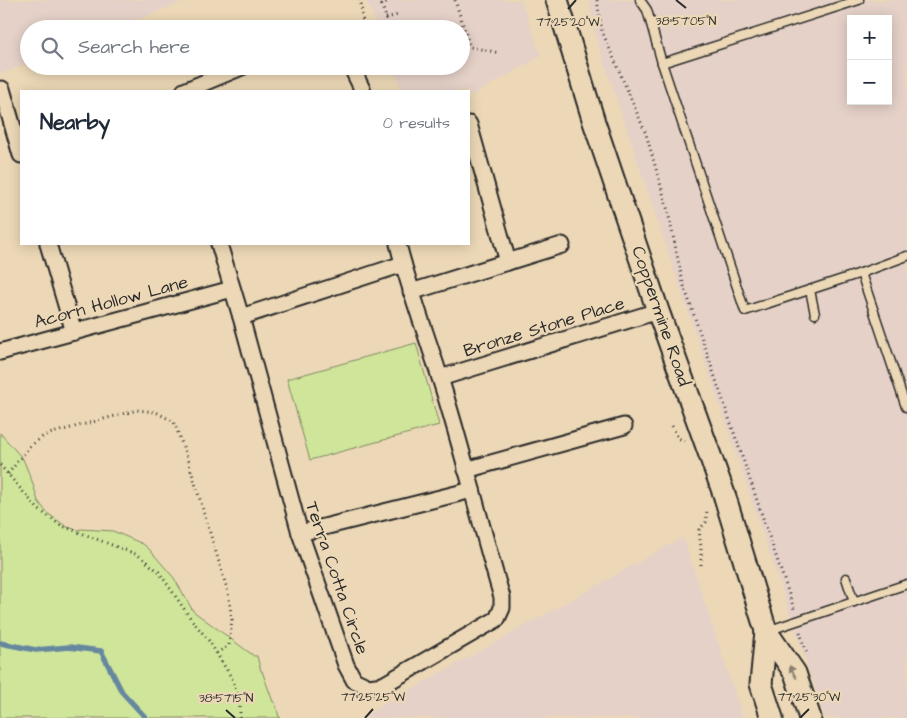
<!DOCTYPE html>
<meta charset="utf-8">
<style>
body{margin:0;font-family:"Architects Daughter",sans-serif;background:#f2f2f3;color:#1f2937}
.controls{position:absolute;right:15px;top:15px;display:grid;overflow:hidden;border-radius:0px;box-shadow:0 2px 12px #0003}
.controls button{width:45px;height:45px;display:grid;place-items:center;padding:0;border:0;border-bottom:1px solid #e0e1e3;background:#fff;color:#1f2937;font:25px sans-serif}
.list{margin:0;padding:0;list-style:none}
h2{display:flex;justify-content:space-between;align-items:center;height:65px;margin:0;padding:0 20px;font-size:21px}
h2 small{font-size:16px;font-weight:400;color:#747a83}
.icon{flex:none;width:28px;height:28px;fill:none;stroke:currentColor;stroke-width:2;stroke-linecap:round;stroke-linejoin:round}
.map{position:relative;flex:none;width:907px;height:718px;overflow:hidden}
.search{position:absolute;background:#fff;box-shadow:0 2px 12px #0003;left:20px;top:20px;width:450px;height:55px;display:flex;align-items:center;gap:12px;box-sizing:border-box;padding:0 18px;border-radius:28px;color:#747a83;font-size:19px}
.panel{position:absolute;background:#fff;box-shadow:0 2px 12px #0003;left:20px;top:90px;width:450px;height:155px;border-radius:0px}
.map>svg:first-child{display:block}
.built{fill:#e5d1c8;fill-rule:evenodd}
.green{fill:#cfe59a;stroke:#7d8862}
.lines{fill:none;stroke-linecap:round;stroke-linejoin:round}
.stream{stroke:#66889f;stroke-width:5.5}
.lane-casing{stroke:#2b2b2b;stroke-width:11}
.street-casing{stroke:#2b2b2b;stroke-width:19}
.secondary-casing{stroke:#2b2b2b;stroke-width:25}
.path{stroke:#2b2b2b;stroke-width:3;stroke-dasharray:1 4;stroke-linecap:butt}
.lane{stroke:#ecd8b6;stroke-width:8}
.street{stroke:#ecd8b6;stroke-width:15}
.secondary{stroke:#ecd8b6;stroke-width:21}
.oneway{fill:#8c8270}
.ticks{fill:none;stroke:#2b2b2b;stroke-width:2}
.labels{text-anchor:middle;dominant-baseline:central;stroke-width:4.5;stroke-linejoin:round;paint-order:stroke}
.street-label{font-size:18px;fill:#2b2b2b;stroke:#ecd8b6}
.ticks-label{font-size:12px;text-anchor:middle;fill:#2b2b2b;stroke:#ecd8b6;stroke-width:4.5;stroke-linejoin:round;paint-order:stroke}
</style>
<div class="map">
<svg width="907" height="718" viewBox="0 0 907 718">
<rect width="100%" height="100%" fill="#ecd8b6"/>
<filter id="ink" filterUnits="userSpaceOnUse"><feTurbulence type="fractalNoise" baseFrequency=".02" numOctaves="2"/><feDisplacementMap in="SourceGraphic" scale="10" xChannelSelector="R" yChannelSelector="G"/><feConvolveMatrix kernelMatrix="1 2 1 2 8 2 1 2 1" color-interpolation-filters="sRGB"/></filter>
<g filter="url(#ink)">
<g class="built">
<path d="M0 0H187L114 29H29V63L0 74Z"/>
<path d="M366 0H521L541 56 469 97V91H402L393 66H461V29H378Z"/>
<path d="M589 0H907V718H825L596 38ZM851 19H888V101H851Z"/>
<path d="M683 537 743 718H360L653 554Z"/>
</g>
<g class="green">
<path d="M416 343 439 425 310 460 287 379Z"/>
<path d="M0 433 23 459 32 481 38 501 47 513 67 527 78 530 81 529 113 531 143 544 149 549 174 578 193 611 254 656H257L261 671H262L273 702H275L279 717 281 718H0Z"/>
</g>
<g class="lines">
<path class="stream" d="M0 643 36 650 69 647 101 651 122 692 146 718"/>
<g class="lane-casing">
<g id="lane">
<path d="M640 0 647 10 662 63 859 0"/>
<path d="M662 63 745 311 861 273"/>
<path d="M810 290 815 314"/>
<path d="M906 407 861 273 907 256"/>
<path d="M846 578 854 602"/>
<path d="M767 631 907 584"/>
</g>
</g>
<g class="street-casing">
<g id="street">
<path d="M351 66 363 91"/>
<path d="M2 89 21 155"/>
<path d="M184 91 244 66"/>
<path d="M469 124 508 262"/>
<path d="M48 244 74 332"/>
<path d="M219 244 241 317 300 533 346 665 354 680 369 687 383 685 497 619 502 608V597C480 524 463 450 440 378 426 333 409 289 398 244"/>
<path d="M411 292 562 245"/>
<path d="M241 317 403 264"/>
<path d="M0 352 232 289"/>
<path d="M440 378 658 311"/>
<path d="M466 470 624 426"/>
<path d="M300 533 472 490"/>
</g>
</g>
<g class="secondary-casing">
<g id="secondary">
<path d="M557 0 594 122 658 311 724 494 766 631 795 673 810 718"/>
<path d="M766 631 761 684 772 718"/>
</g>
</g>
<g class="path">
<path d="M380 0 390 29"/>
<path d="M455 0 470 47 500 53"/>
<path d="M597 0 602 31 646 134 667 207 683 283 794 609"/>
<path d="M381 5 390 0"/>
<path d="M386 18 398 15"/>
<path d="M348 29 363 24 361 4 359 0"/>
<path d="M672 426 678 438 685 441"/>
<path d="M0 465 38 509 60 525 138 555 159 572 191 619 209 641 233 680 240 704V718"/>
<path d="M8 474 30 446 45 435 137 410 156 412 174 422 188 460 228 592 232 620 229 645 217 653"/>
<path d="M701 565V547L699 530 706 522 707 509"/>
<path d="M800 632 807 655"/>
</g>
<use href="#lane" class="lane"/>
<use href="#street" class="street"/>
<use href="#secondary" class="secondary"/>
</g>
<defs><path id="oneway-solid" d="M-6-.8H1V-3.2L6.5 0L1 3.2V.8H-6Z" transform="scale(1.25)"/></defs>
<use class="oneway" href="#oneway-solid" transform="translate(793 672) rotate(-118)"/>
</g>
<path class="ticks" d="M676 0 686 8M568 9 576 0M226 710 235 718M365 718 373 709M800 718 809 709"/>
<g class="labels">
<g class="street-label">
<text transform="translate(111 302) rotate(-15)">Acorn Hollow Lane</text>
<text transform="translate(661 316) rotate(71)">Coppermine Road</text>
<text transform="translate(544 327) rotate(-17)">Bronze Stone Place</text>
<text transform="translate(337 578) rotate(71)">Terra Cotta Circle</text>
</g>
</g>
<g class="ticks-label">
<text x="686" y="25">38°57'05"N</text>
<text x="568" y="26">77°25'20"W</text>
<text x="373" y="701">77°25'25"W</text>
<text x="809" y="701">77°25'30"W</text>
<text x="226" y="702">38°57'15"N</text>
</g>
</svg>
<div class="controls">
<button>+</button>
<button>−</button>
</div>
<div class="search"><svg class="icon" aria-label="search" viewBox="0 0 24 24"><circle cx="10" cy="10" r="6"/><path d="M15 15l6 6"/></svg>Search here</div>
<section class="panel">
<h2>Nearby<small>0 results</small></h2>
<ul class="list">
</ul>
</section>
</div>
